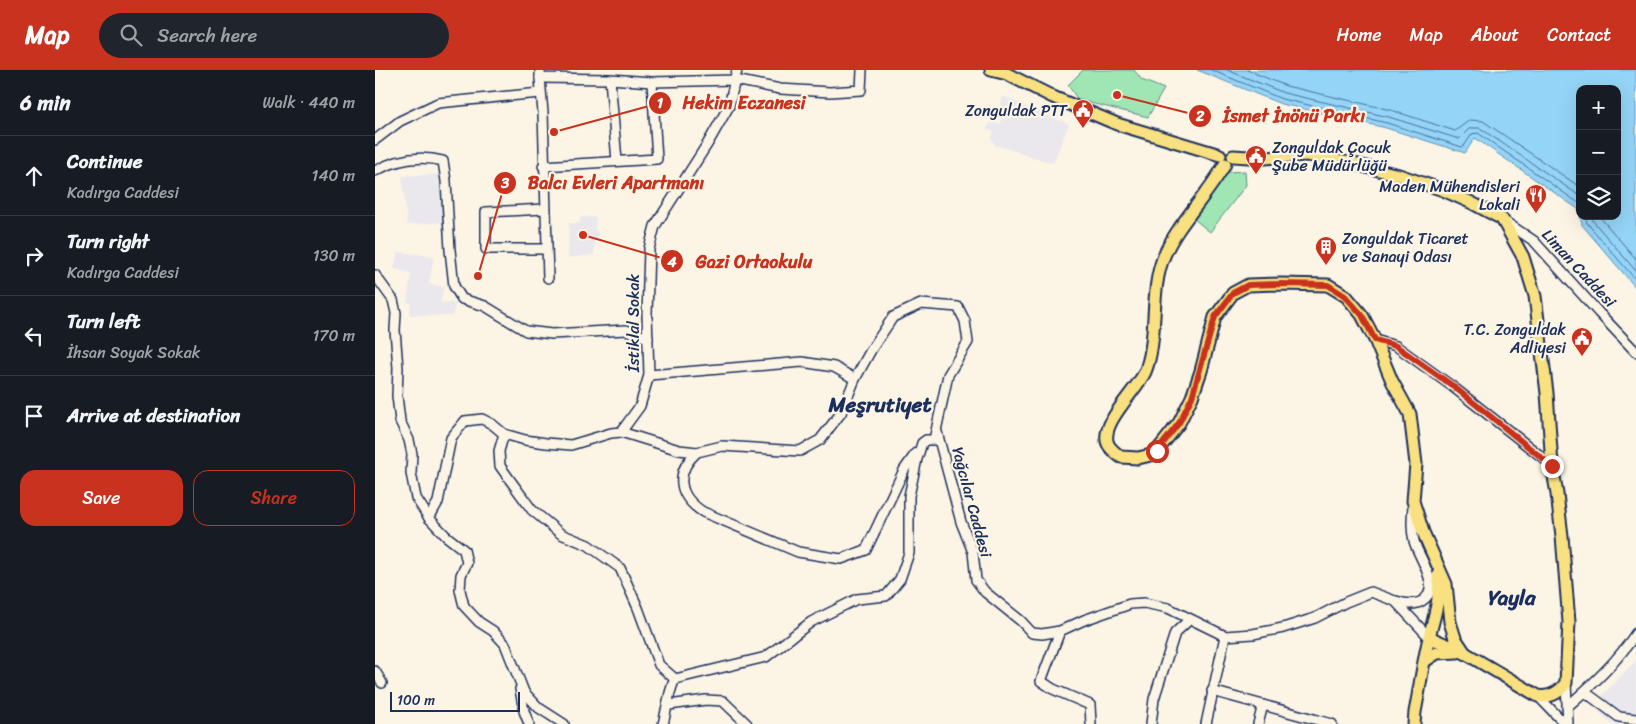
<!DOCTYPE html>
<meta charset="utf-8">
<style>
body{margin:0;font-family:Sriracha,sans-serif;background:#20242c;color:#f1f3f6}
.controls{position:absolute;right:15px;top:15px;display:grid;overflow:hidden;border-radius:10px;box-shadow:0 5px 20px #0002}
.controls button{width:45px;height:45px;display:grid;place-items:center;padding:0;border:0;border-bottom:1px solid #363941;background:#171b24;color:#f1f3f6;font:25px sans-serif}
.scale{position:absolute;left:15px;bottom:12px;width:130px;box-sizing:border-box;padding-left:5px;border:2px solid #1b2f5e;border-top:0;font-size:14px;line-height:18px;white-space:nowrap;color:#1b2f5e;-webkit-text-stroke:4px #fcf5e5;paint-order:stroke}
.stop{position:absolute;width:15px;height:15px;margin:-11px;border:4px solid #c8321e;border-radius:50%;background:#fff}
.stop.end{background:#c8321e;border-color:#fff;box-shadow:0 1px 5px #0008}
.list{margin:0;padding:0;list-style:none}
h2{display:flex;justify-content:space-between;align-items:center;height:65px;margin:0;padding:0 20px;font-size:21px}
h2 small{font-size:16px;font-weight:400;color:#9ea1a6}
.list li{display:grid;grid-template-columns:32px 1fr auto;gap:15px;align-items:center;box-sizing:border-box;height:80px;padding:0 20px;border-top:1px solid #363941}
.list b{display:block;font-size:19px;white-space:nowrap}
.list p{margin:0;font-size:16px;white-space:nowrap;color:#9ea1a6}
.list em{font-size:16px;font-style:normal;color:#9ea1a6}
.actions{display:flex;gap:10px;padding:15px 20px}
.actions a{flex:1;padding:11px 0;border:1px solid #c8321e;border-radius:15px;text-align:center;font-size:18px;color:#c8321e}
.actions .main{background:#c8321e;color:#fff}
.icon{flex:none;width:28px;height:28px;fill:none;stroke:currentColor;stroke-width:2;stroke-linecap:round;stroke-linejoin:round}
.map{position:relative;flex:none;width:1261px;height:654px;overflow:hidden}
header{display:flex;align-items:center;gap:30px;box-sizing:border-box;height:70px;padding:0 25px;background:#c8321e;color:#fff}
header strong{font-size:24px}
nav{display:flex;gap:28px;margin-inline-start:auto;font-size:18px}
.search{width:350px;height:45px;background:#20242c;display:flex;align-items:center;gap:12px;box-sizing:border-box;padding:0 18px;border-radius:28px;color:#9ea1a6;font-size:19px}
main{display:flex}
aside{flex:1;background:#171b24}
.map>svg:first-child{display:block}
.built{fill:#eae8ec}
.green{fill:#9fe6b4;stroke:#5d8a89}
.water{fill:#94d4f6;stroke:#6492b9}
.lines{fill:none;stroke-linecap:round;stroke-linejoin:round}
.shore{stroke:#4b719b;stroke-width:1}
.minor-casing{stroke:#1b2f5e;stroke-width:12}
.major-casing{stroke:#1b2f5e;stroke-width:15}
.minor{stroke:#fcf5e5;stroke-width:9}
.major{stroke:#f9e181;stroke-width:11}
.route{stroke:#c8321e;stroke-width:6}
.labels{text-anchor:middle;dominant-baseline:central;stroke-width:4.5;stroke-linejoin:round;paint-order:stroke}
.poi-label{font-size:16px;fill:#1b2f5e;stroke:#fcf5e5;text-anchor:end}
.street-label{font-size:16px;fill:#1b2f5e;stroke:#fcf5e5}
.district-label{font-size:21px;font-weight:bold;fill:#1b2f5e;stroke:#fcf5e5}
.leader{fill:none;stroke:#c8321e;stroke-width:2}
.callout-dot{fill:#c8321e;stroke:#fcf5e5;stroke-width:2}
.mark-label{font-size:15px;text-anchor:middle;font-weight:bold;fill:#fff}
.callout-label{font-size:18px;text-anchor:middle;font-weight:bold;fill:#c8321e;stroke:#fcf5e5;stroke-width:4.5;stroke-linejoin:round;paint-order:stroke}
</style>
<header>
<strong>Map</strong>
<div class="search"><svg class="icon" aria-label="search" viewBox="0 0 24 24"><circle cx="10" cy="10" r="6"/><path d="M15 15l6 6"/></svg>Search here</div>
<nav><a>Home</a><a>Map</a><a>About</a><a>Contact</a></nav>
</header>
<main>
<aside>
<h2>6 min<small>Walk · 440 m</small></h2>
<ul class="list">
<li><svg class="icon" aria-label="ahead" viewBox="0 0 24 24"><path d="M12 20V5M6 11l6-6 6 6"/></svg><div><b>Continue</b><p>Kadırga Caddesi</p></div><em>140 m</em></li>
<li><svg class="icon" aria-label="right" viewBox="0 0 24 24"><path d="M7 20v-9h11M14 6l5 5-5 5"/></svg><div><b>Turn right</b><p>Kadırga Caddesi</p></div><em>130 m</em></li>
<li><svg class="icon" aria-label="left" viewBox="0 0 24 24"><path d="M17 20v-9H6M10 6l-5 5 5 5"/></svg><div><b>Turn left</b><p>İhsan Soyak Sokak</p></div><em>170 m</em></li>
<li><svg class="icon" aria-label="arrive" viewBox="0 0 24 24"><path d="M6 21V4h12l-3 4 3 4H6"/></svg><div><b>Arrive at destination</b></div></li>
</ul>
<div class="actions"><a class="main">Save</a><a>Share</a></div>
</aside>
<div class="map">
<svg width="1261" height="654" viewBox="0 0 1261 654">
<rect width="100%" height="100%" fill="#fcf5e5"/>
<filter id="ink" filterUnits="userSpaceOnUse"><feTurbulence type="fractalNoise" baseFrequency=".02" numOctaves="2"/><feDisplacementMap in="SourceGraphic" scale="10" xChannelSelector="R" yChannelSelector="G"/><feConvolveMatrix kernelMatrix="1 2 1 2 8 2 1 2 1" color-interpolation-filters="sRGB"/></filter>
<g filter="url(#ink)">
<g class="built">
<path d="M628 26 694 54 678 93 620 75 616 68 619 62 611 59 616 52 625 54 630 41 625 37Z"/>
<path d="M67 104 70 152 32 155 27 106Z"/>
<path d="M205 147H221L220 160 223 161V169L220 170 219 185 193 188 194 153H205Z"/>
<path d="M23 182 59 186 54 214 69 217 65 232 81 233 77 246 34 245 36 233 32 232 36 203 19 199Z"/>
<path d="M1261 590V654H1236L1218 635Z"/>
</g>
<g class="green">
<path d="M708 0H759L767 10 789 19 773 47 703 30 693 15Z"/>
<path d="M870 101 871 115 835 162 819 149 853 102Z"/>
</g>
<path class="water" d="M822 0H1261V218L1207 155 1205 146H1242V19H1205V145L1203 139 1100 68 1090 83 1011 58 906 34Z"/>
<g class="lines">
<g class="shore">
<path d="M836 0 907 29 1012 53 1087 77 1089 76 1097 64 1103 63 1205 134"/>
<path d="M852 0 909 23 1014 47 1084 69 1095 58H1105L1205 126"/>
<path d="M872 0 911 16 1016 40 1080 61 1095 50 1108 51 1205 117"/>
<path d="M1210 146 1212 153 1261 210"/>
<path d="M1217 146 1218 151 1261 201"/>
<path d="M1224 146 1261 189"/>
</g>
<g class="minor-casing">
<g id="minor">
<path d="M165 0V8L235 9 277 12 360 10 405 19 455 22 486 20 487 0"/>
<path d="M165 8 168 43 173 208"/>
<path d="M235 9 242 91"/>
<path d="M0 70 25 51 63 33 165 23"/>
<path d="M168 96 282 89 277 12"/>
<path d="M0 101C22 89 44 85 68 91L71 111 75 180 79 216 87 229 110 236 151 261 177 264 251 260 273 268"/>
<path d="M170 139 111 142V179H171"/>
<path d="M1129 151 1159 171 1224 243 1261 282"/>
<path d="M0 205 18 230 21 243 20 260 23 298 22 326 25 351 34 370 37 384 36 403 41 428 54 448 71 466 89 480 92 493 86 505 85 520 89 536 104 552 118 561 130 574 149 622 164 638 189 654"/>
<path d="M1000 270 1021 276 1078 317 1177 395"/>
<path d="M274 305 427 292 459 297 480 309"/>
<path d="M246 362 265 336 274 305 272 244 274 179 280 156 333 73 354 36 362 0"/>
<path d="M562 362 586 452 598 482 601 510 610 522 646 551 657 563 667 564 685 561 709 550 755 534 769 533 793 538 850 566 878 564 908 558 940 548 971 532 996 522 1020 531 1054 567"/>
<path d="M129 364 124 381 125 396 135 410 157 440 186 464 213 475 245 498 263 538 284 595 300 609"/>
<path d="M322 382C299 403 303 426 328 442L423 482 466 489 491 480 529 400 541 383"/>
<path d="M54 448 63 432 76 368 90 351 107 349 117 354 129 364 150 370 171 373 196 375 236 363 246 362 304 380 322 382 347 376 425 381 445 370 466 343 480 309 496 280 518 247 546 234 583 237 590 251 593 272 573 305 559 370H551L547 373 542 389 534 426V483L525 509 511 526 482 529 436 552 391 587 300 609C293 623 292 639 288 654"/>
<path d="M1021 531C1030 534 1039 536 1047 531 1068 518 1043 487 1039 471 1036 459 1037 448 1038 436"/>
<path d="M685 561 666 611 678 619 715 635 716 654"/>
<path d="M0 601 7 613"/>
<path d="M1191 613 1193 654"/>
<path d="M145 619 149 641 154 654"/>
<path d="M837 621 957 654"/>
<path d="M1210 622 1244 647 1261 649"/>
<path d="M1163 626 1190 654"/>
<path d="M294 635 331 630 348 631 372 654"/>
<path d="M1192 637C1218 614 1242 592 1261 563"/>
<path d="M776 654 779 629 800 563 814 550"/>
<path d="M831 654 850 566"/>
<path d="M883 654 888 635"/>
</g>
</g>
<g class="major-casing">
<g id="major">
<path d="M616 0 632 4 678 27 742 54 845 85"/>
<path d="M858 86 890 88 932 85 979 94 1024 105 1068 120 1097 133 1127 149 1148 187 1160 226 1172 323 1177 395 1182 424 1187 466 1194 552 1191 613C1184 623 1175 628 1163 626L1090 583 1054 567"/>
<path d="M850 94C833 125 802 154 789 186 774 221 784 268 770 302 762 320 724 354 733 374 735 379 742 384 746 387L763 388 776 385 782 381 804 353 817 327 826 301 840 247 858 223 873 215 906 214 953 215 971 226 987 245 1000 270 1017 311 1035 344 1041 394 1038 431 1048 462 1071 514 1075 552 1080 568 1090 583"/>
<path d="M1050 591 1062 583 1083 582"/>
<path d="M1039 654 1040 642C1045 617 1048 592 1054 568 1059 545 1066 530 1063 506"/>
</g>
</g>
<use href="#minor" class="minor"/>
<use href="#major" class="major"/>
</g>
</g>
<g class="lines" filter="url(#ink)">
<path class="route" d="M782 381 804 353 817 327 840 247 858 223 873 215 906 214 953 215 970 226 987 245 1000 270 1021 276 1078 316 1177 396"/>
</g>
<defs>
<g id="civic-pin" transform="scale(1.125)"><path d="M0 17L-7.5 6A9.5 9.5 0 1 1 7.5 6Z" fill="#c8321e" stroke="#fcf5e5"/><path d="M-.6-6.5H3V-4.5H.6V-3L4-1V1h2V6H-6V1h2V-1L-.6-3ZM-1.2 2.5V6h2.4V2.5Z" fill="#fff"/></g>
<g id="restaurant-pin" transform="scale(1.125)"><path d="M0 17L-7.5 6A9.5 9.5 0 1 1 7.5 6Z" fill="#c8321e" stroke="#fcf5e5"/><path d="M-5-6h1v4h1v-4h1v4h1v-4h1v5L-1.5 .5V6h-2V.5L-5-1ZM5-6V6H3V1.5H1.5Q1.5-4 5-6Z" fill="#fff"/></g>
<g id="building-pin" transform="scale(1.125)"><path d="M0 17L-7.5 6A9.5 9.5 0 1 1 7.5 6Z" fill="#c8321e" stroke="#fcf5e5"/><path d="M-4-6H4V6H1V3H-1V6H-4ZM-2.5-4.3h1.7v1.8h-1.7ZM.8-4.3h1.7v1.8H.8ZM-2.5-1h1.7V.8h-1.7ZM.8-1h1.7V.8H.8Z" fill="#fff"/></g>
</defs>
<g fill-rule="evenodd">
<use href="#civic-pin" x="708" y="40"/>
<use href="#civic-pin" x="881" y="86"/>
<use href="#restaurant-pin" x="1161" y="125"/>
<use href="#building-pin" x="951" y="177"/>
<use href="#civic-pin" x="1207" y="268"/>
</g>
<g class="labels">
<g class="poi-label">
<text x="692" y="40">Zonguldak PTT</text>
<text x="897" y="77" text-anchor="start">Zonguldak Çocuk<tspan x="897" dy="18">Şube Müdürlüğü</tspan></text>
<text x="1145" y="116">Maden Mühendisleri<tspan x="1145" dy="18">Lokali</tspan></text>
<text x="967" y="168" text-anchor="start">Zonguldak Ticaret<tspan x="967" dy="18">ve Sanayi Odası</tspan></text>
<text x="1191" y="259">T.C. Zonguldak<tspan x="1191" dy="18">Adliyesi</tspan></text>
</g>
<g class="street-label">
<text transform="translate(1204 198) rotate(47)">Liman Caddesi</text>
<text transform="translate(258 253) rotate(-90)">İstiklal Sokak</text>
<text transform="translate(597 432) rotate(75)">Yağcılar Caddesi</text>
</g>
<g class="district-label">
<text x="505" y="335">Meşrutiyet</text>
<text x="1137" y="528">Yayla</text>
</g>
</g>
<path class="leader" d="M179 62L285 33M742 25L825 46M103 206L130 113M208 165L297 191"/>
<g class="callout-dot">
<circle cx="179" cy="62" r="5"/>
<circle cx="742" cy="25" r="5"/>
<circle cx="103" cy="206" r="5"/>
<circle cx="208" cy="165" r="5"/>
<circle cx="285" cy="33" r="12"/>
<circle cx="825" cy="46" r="12"/>
<circle cx="130" cy="113" r="12"/>
<circle cx="297" cy="191" r="12"/>
</g>
<g class="mark-label">
<text x="285" y="38">1</text>
<text x="825" y="51">2</text>
<text x="130" y="118">3</text>
<text x="297" y="197">4</text>
</g>
<g class="callout-label">
<text x="369" y="39">Hekim Eczanesi</text>
<text x="919" y="52">İsmet İnönü Parkı</text>
<text x="241" y="119">Balcı Evleri Apartmanı</text>
<text x="379" y="198">Gazi Ortaokulu</text>
</g>
</svg>
<div class="controls">
<button>+</button>
<button>−</button>
<button><svg class="icon" aria-label="layers" viewBox="0 0 24 24"><path d="M12 4l9 5-9 5-9-5zM3 14l9 5 9-5"/></svg></button>
</div>
<div class="scale">100 m</div>
<div class="stop" style="left:782px;top:381px"></div>
<div class="stop end" style="left:1177px;top:396px"></div>
</div>
</main>
